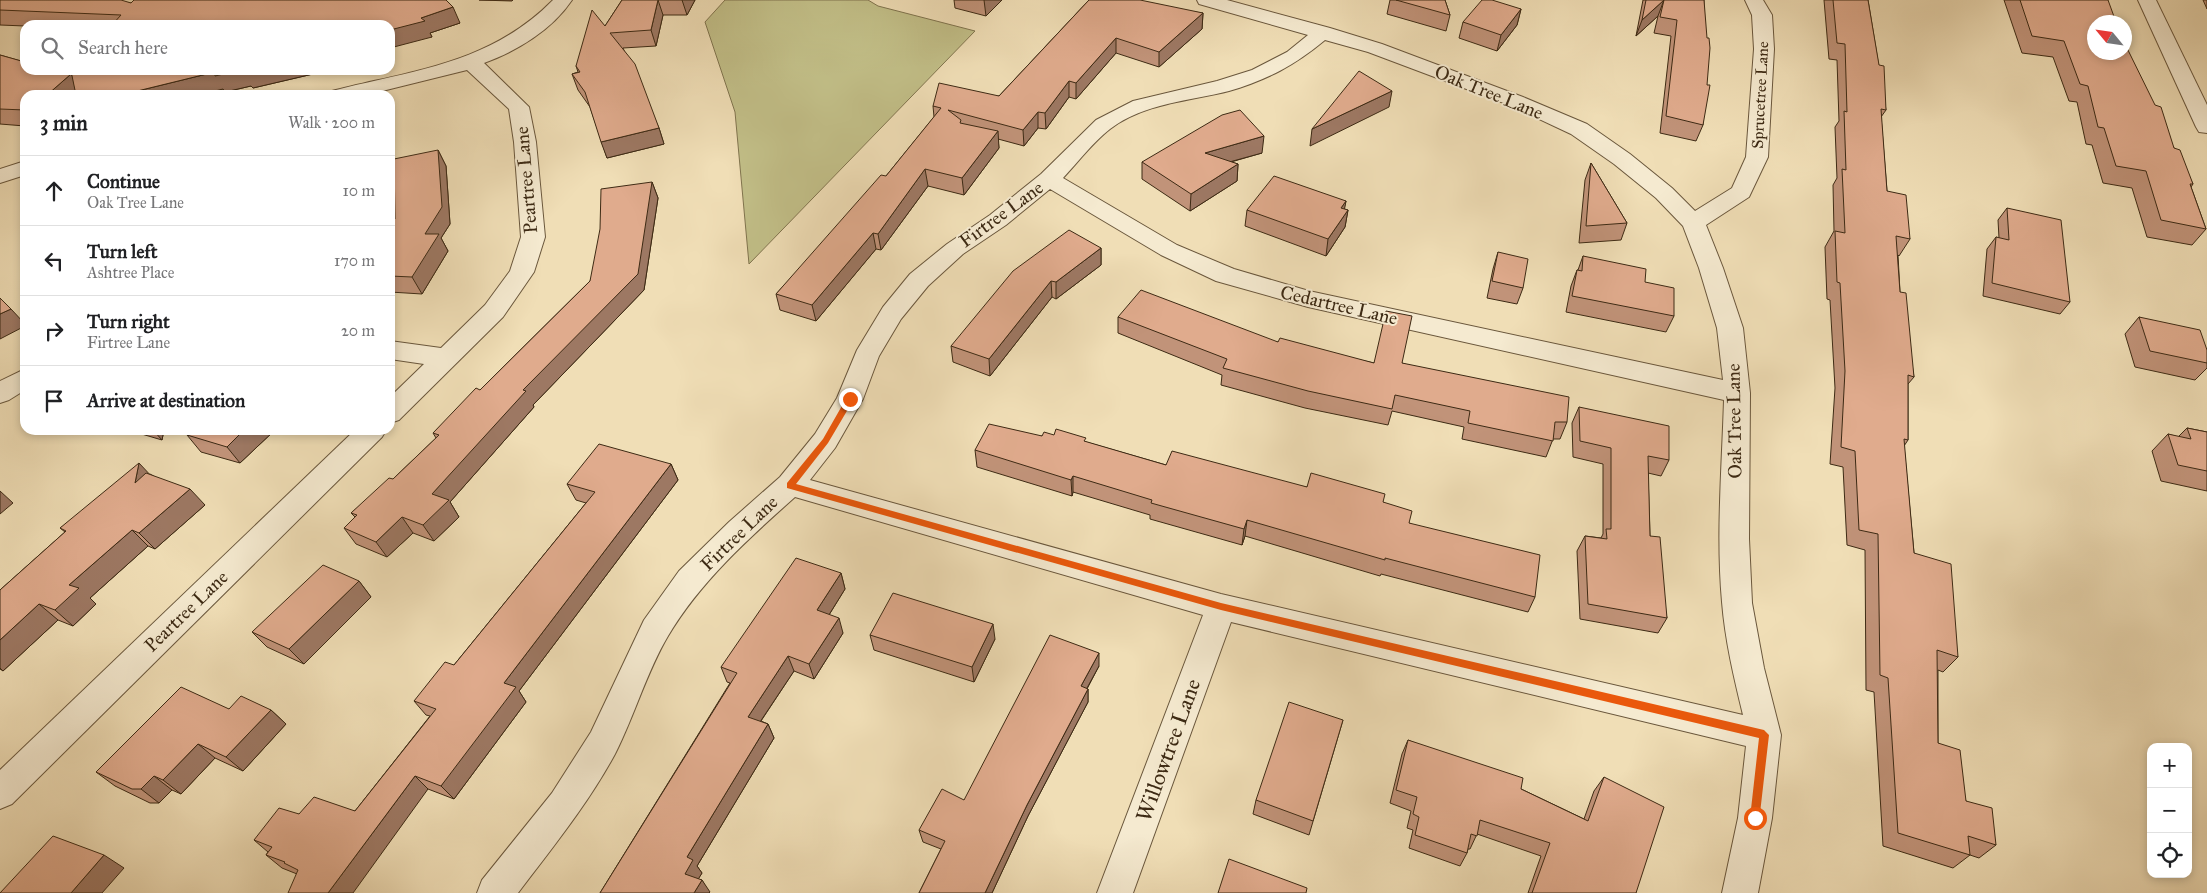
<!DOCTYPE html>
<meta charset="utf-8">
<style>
body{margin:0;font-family:"IM FELL Great Primer",serif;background:#f6f6f6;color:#202124}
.controls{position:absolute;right:15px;bottom:15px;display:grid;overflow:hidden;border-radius:10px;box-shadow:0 2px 8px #0003}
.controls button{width:45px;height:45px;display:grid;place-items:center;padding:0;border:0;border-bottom:1px solid #e0e0e0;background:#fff;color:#202124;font:25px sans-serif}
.compass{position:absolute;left:2087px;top:15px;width:45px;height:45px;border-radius:50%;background:#fff;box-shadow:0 2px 8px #0003;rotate:299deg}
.stop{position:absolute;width:15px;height:15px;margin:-11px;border:4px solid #ea580c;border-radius:50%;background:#fff}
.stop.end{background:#ea580c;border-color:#fff;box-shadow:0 1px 5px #0008}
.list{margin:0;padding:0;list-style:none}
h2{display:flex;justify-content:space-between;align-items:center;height:65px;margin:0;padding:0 20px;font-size:21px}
h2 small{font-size:16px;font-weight:400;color:#757577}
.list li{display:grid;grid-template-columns:32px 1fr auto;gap:15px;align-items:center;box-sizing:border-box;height:70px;padding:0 20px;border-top:1px solid #e0e0e0}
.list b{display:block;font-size:19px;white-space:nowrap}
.list p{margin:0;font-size:16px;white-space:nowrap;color:#757577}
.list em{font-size:16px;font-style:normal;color:#757577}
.icon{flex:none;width:28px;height:28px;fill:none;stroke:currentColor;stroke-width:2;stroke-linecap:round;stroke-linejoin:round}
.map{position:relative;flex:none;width:2207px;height:893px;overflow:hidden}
.search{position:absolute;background:#fff;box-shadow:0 2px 8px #0003;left:20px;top:20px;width:375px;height:55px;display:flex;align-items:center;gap:12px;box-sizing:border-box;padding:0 18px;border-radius:15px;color:#757577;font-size:19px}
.panel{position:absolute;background:#fff;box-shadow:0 2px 8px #0003;left:20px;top:90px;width:375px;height:345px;border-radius:15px}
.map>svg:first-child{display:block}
.green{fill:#c2bf88;stroke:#80744e}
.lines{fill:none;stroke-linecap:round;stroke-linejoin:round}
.street-casing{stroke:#6a573c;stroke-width:2}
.street{fill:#f5ead0;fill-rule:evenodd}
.wall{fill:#c19379;stroke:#3d2a14}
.shaded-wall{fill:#9d7863;stroke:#3d2a14}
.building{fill:#e0ab8d;stroke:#3d2a14}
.route{fill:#ea580c}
.labels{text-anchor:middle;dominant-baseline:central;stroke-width:4;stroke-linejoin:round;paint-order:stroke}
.far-street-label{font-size:16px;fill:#3d2a14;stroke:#f5ead0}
.street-label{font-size:19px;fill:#3d2a14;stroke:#f5ead0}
.near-street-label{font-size:22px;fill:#3d2a14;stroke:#f5ead0}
</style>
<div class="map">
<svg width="2207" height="893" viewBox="0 0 2207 893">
<rect width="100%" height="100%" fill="#f0deb6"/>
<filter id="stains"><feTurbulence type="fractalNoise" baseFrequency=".004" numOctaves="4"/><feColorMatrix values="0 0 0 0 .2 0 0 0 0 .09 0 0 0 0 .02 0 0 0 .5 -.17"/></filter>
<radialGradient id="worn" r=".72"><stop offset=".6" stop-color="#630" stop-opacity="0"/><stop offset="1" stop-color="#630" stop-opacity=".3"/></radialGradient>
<path class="green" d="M725 0H868L878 6 975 31 749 264 735 112 705 22Z"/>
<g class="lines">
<g class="street-casing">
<g id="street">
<path d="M553 0H572C552 30 517 51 484 63L529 107 536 142 545 237 534 272 503 317 399 420 390 423V397L424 364 390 359V341L441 348 485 305 510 271 521 237 514 142 509 109 467 70 366 95H329L332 91C414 70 490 64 553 0Z"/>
<path d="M1197 0H1227L1330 28 1382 44 1523 97 1587 124 1630 154 1672 188 1695 211 1732 188 1746 157 1754 49 1752 15 1745 0H1763L1772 15 1774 49 1768 157 1749 197 1706 225 1723 268 1743 328 1750 393 1749 539 1752 603 1764 668 1781 735 1772 818 1758 893H1722L1738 818 1746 746 1231 622 1133 893H1097L1203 615 795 497C748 539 700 582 668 636 647 671 634 717 615 754 588 804 552 848 518 893H477L482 880 552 793 591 732 644 620 679 571 729 522 780 477 815 434 837 398 857 350 883 307 910 274 947 244 990 215 1041 174 1096 120 1133 101 1217 81 1252 70 1287 52 1308 35 1199 4ZM1325 40 1368 52 1509 105 1571 134 1614 164 1656 198 1683 226 1699 268 1717 328 1723 380 1309 291 1234 269 1177 245 1063 178C1078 162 1093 142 1110 129 1144 103 1190 101 1229 91 1267 80 1295 65 1325 40ZM1050 189 1161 255 1216 281 1308 307 1724 400C1722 467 1716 535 1722 602 1725 640 1734 678 1743 715L1221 594 810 480 835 448 863 399 879 356 901 319 928 286 963 254 1006 225Z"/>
<path d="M2138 0H2156L2207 105V133L2199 132 2196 127Z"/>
<path d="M25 161V175L0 183V169Z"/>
<path d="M25 369V390L9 400 0 403V381Z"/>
<path d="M355 430H386L382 437 12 804 0 809V770Z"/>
</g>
</g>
<use href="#street" class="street"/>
</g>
<g class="wall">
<path d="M0 0 131 3 460 23 430 33 432 37 390 25H25V26L0 25Z"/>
<path d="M479 0H513L512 1Z"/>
<path d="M622 0H695L687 15H663L656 46 623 48 659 128 664 144 607 158 590 107 578 90 572 74 578 72 576 66 605 26Z"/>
<path d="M954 0H1002L986 16 955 8Z"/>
<path d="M1089 0 1203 13 1202 29 1159 67 1116 53 1076 99 1069 97 1046 129 1038 128 1024 146 998 139 999 148 964 195 928 186 881 250 876 249 816 321 780 310 776 294 886 176 934 117 933 106 999 96Z"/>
<path d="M1390 0H1445L1450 15 1446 31 1387 14Z"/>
<path d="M1643 0H1704L1703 125 1696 141 1660 133 1671 36 1654 33 1658 16 1636 36Z"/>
<path d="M1824 0H1868L1886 110 1881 117 1887 191 1910 239 1899 256 1898 255 1900 292 1914 377 1908 384V440L1904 446 1914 553 1958 657 1943 672 1938 670V743L1966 801 1996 845 1979 858 1970 855 1953 868 1883 846 1874 692 1866 690 1865 550 1847 545 1843 467 1830 464 1835 388 1830 300 1827 299 1825 247 1834 231 1833 185 1837 178 1835 127 1839 121 1837 60 1829 59Z"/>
<path d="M2004 0H2108L2094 22 2174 148 2193 184 2191 187 2206 229 2192 245 2147 237 2132 188 2103 183 2092 145 2086 144 2077 102 2069 101 2053 57 2022 53Z"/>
<path d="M2203 0H2207V9Z"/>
<path d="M1521 9 1517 25 1497 51 1459 38 1463 22Z"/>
<path d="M0 55 72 76 330 70 253 88 251 86 225 92 223 89 25 95V126L0 124Z"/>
<path d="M438 150 446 166 450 224 441 238 448 251 422 294 390 292V219H395Z"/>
<path d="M1262 153 1231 162 1238 164 1237 181 1190 211 1142 179V162Z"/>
<path d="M1591 163 1627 223 1621 240 1579 243 1585 180Z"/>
<path d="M652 182 658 198 644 290 533 405 534 407 450 502 459 517 434 541 413 533 387 557 356 544 344 528 355 517 351 513 393 479 436 438 433 433 480 390 590 281Z"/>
<path d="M1346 201 1344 209 1348 210 1345 227 1326 256 1245 226 1247 210Z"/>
<path d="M2007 208 2070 302 2060 314 1983 296 1987 249 1996 237 1999 238 1998 220Z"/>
<path d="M1101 248V265L1056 299 1052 297 990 376 953 362 951 346Z"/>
<path d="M1498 252 1523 288 1517 304 1487 298 1493 269Z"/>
<path d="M1583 256 1645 282 1674 316 1666 332 1566 312 1571 286 1577 270H1578Z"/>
<path d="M1118 317 1278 342 1374 363H1402L1567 422 1560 439H1553L1546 457 1462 439 1464 427 1392 411 1388 425 1305 408 1221 385 1222 375 1118 333Z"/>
<path d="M2139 317 2207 350V368L2195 380 2135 367 2125 334Z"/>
<path d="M1579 407 1669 460 1661 476 1648 473 1650 536 1667 618 1658 633 1580 619 1577 551 1585 536 1601 538 1603 534V464L1573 457 1572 423Z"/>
<path d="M2187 428 2207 432V491L2161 481 2152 451 2168 434 2178 437Z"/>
<path d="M128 430H164L162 440Z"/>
<path d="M275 430 240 463 201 452 187 435Z"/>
<path d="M1042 436 1086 442 1166 465 1307 487 1383 502 1409 523 1535 597 1528 612 1381 574 1380 576 1245 536 1242 545 1150 519V515L1073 492 1072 496 977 467 975 450Z"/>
<path d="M671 464 678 480 519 691 526 702 454 799 428 789 297 874 282 868 266 855 268 852 254 840 299 814 355 811 430 716 426 715 414 701 454 665 586 503 576 500 567 484Z"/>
<path d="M150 474 205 505 155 549 148 546 90 598 96 604 73 626 58 620 3 671 0 669V590L65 532 60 528Z"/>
<path d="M841 573 845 589 829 615 843 633 814 679 794 671 761 721 768 724 774 738 697 866 702 873 698 879 702 880 709 893H600L730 683 727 682 721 667Z"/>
<path d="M359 581 371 597 304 664 267 647 252 632Z"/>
<path d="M870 635 995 639 974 682 874 650Z"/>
<path d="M1099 666 1087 689H1088V702L1028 816 992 893H919L941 849 923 842 919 830 964 800Z"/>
<path d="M229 709 271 710 286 724 243 771 215 758 181 794 172 790 159 803H150L115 786 96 772Z"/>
<path d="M1343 720 1309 835 1253 814 1256 800Z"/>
<path d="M1408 740 1521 789 1584 819 1594 791 1604 777 1636 893H1528L1541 856 1477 834 1470 849H1468L1467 853 1460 866 1409 848 1413 830 1407 828 1411 811 1390 803 1402 754Z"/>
</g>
<g class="shaded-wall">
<path d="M658 0 663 15 656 46 651 30Z"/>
<path d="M682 0H695L687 15Z"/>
<path d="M984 0H1002L986 16Z"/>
<path d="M1664 0 1658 16 1636 36 1642 20Z"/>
<path d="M453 7 460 23 430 33 432 37 390 48V30L421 18Z"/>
<path d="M1521 9 1517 25 1497 51 1501 35Z"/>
<path d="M1203 13 1202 29 1159 67V52Z"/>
<path d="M1116 38V53L1076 99V83Z"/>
<path d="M240 70H330L253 88 251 86 225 92 223 89 199 95H121L215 72Z"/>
<path d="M71 74 83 91 78 95H47Z"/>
<path d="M1069 81V97L1046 129 1045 113Z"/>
<path d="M1392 91 1389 107 1310 146 1312 129Z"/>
<path d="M1038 112V128L1024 146 1023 130Z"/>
<path d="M659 128 664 144 607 158 601 142Z"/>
<path d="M998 131 999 148 964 195 962 178Z"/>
<path d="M1264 136 1262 153 1204 169 1205 153Z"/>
<path d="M438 150 446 166 450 224 441 238 448 251 422 294 412 277 425 234Z"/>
<path d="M1238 164 1237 181 1190 211 1191 194Z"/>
<path d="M925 169 928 186 881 250 878 234Z"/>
<path d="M652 182 658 198 644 290 533 405 534 407 450 502 459 517 434 541 423 525 432 494 523 390Z"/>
<path d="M1346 201 1343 217 1341 208Z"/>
<path d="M1348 210 1345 227 1326 256 1328 239Z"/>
<path d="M873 233 876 249 816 321 812 305Z"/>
<path d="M1101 248V265L1056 299V282Z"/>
<path d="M1051 281 1052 297 990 376 989 359Z"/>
<path d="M11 309 25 324V326L0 339V314Z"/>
<path d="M153 430H164L162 440Z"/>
<path d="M244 430H275L240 463 227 447Z"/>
<path d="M139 463 154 479 135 483Z"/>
<path d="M671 464 678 480 519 691 526 702 454 799 441 786 504 683Z"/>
<path d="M1073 476V492L1072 496 1071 480Z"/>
<path d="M190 489 205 505 155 549 139 533Z"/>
<path d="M0 491 13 503 0 514Z"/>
<path d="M402 517 413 533 387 557 376 542Z"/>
<path d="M1247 520 1245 536 1242 545 1244 529Z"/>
<path d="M132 530 148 546 90 598 96 604 73 626 55 610 69 585Z"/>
<path d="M841 573 845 589 822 626 817 610Z"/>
<path d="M359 581 371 597 304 664 289 649Z"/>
<path d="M39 604 58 620 3 671 0 668V640Z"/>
<path d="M839 618 843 633 814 679 809 664Z"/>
<path d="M993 624 995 639 974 682 972 667Z"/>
<path d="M1099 653V666L1081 699V686Z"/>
<path d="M788 656 794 671 754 731 748 717Z"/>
<path d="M1088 689V702L1028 816 992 893H985L1027 805Z"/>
<path d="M271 710 286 724 243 771 226 757Z"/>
<path d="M768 724 774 738 697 866 702 873 694 886 685 874 687 857Z"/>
<path d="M198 744 215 758 181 794 163 780Z"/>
<path d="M154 776 172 790 159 803 141 789Z"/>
<path d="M415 776 428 789 353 893H328Z"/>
<path d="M104 855 124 868 102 893H71Z"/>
<path d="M702 880 710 892 709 893H694Z"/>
</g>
<g class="building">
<path d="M0 0H121L131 3 134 0H446L453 7 421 18 425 21 390 30V25H112L121 15 0 10Z"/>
<path d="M622 0H658L651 30 610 33 635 64 659 128 601 142 585 92 572 74 580 72 576 66 592 10 605 26Z"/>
<path d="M1089 0H1140L1203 13 1159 52 1116 38 1076 83 1069 81 1045 113 1038 112 1023 130 948 110 961 120 960 123 998 131 962 178 925 169 878 234 873 233 812 305 776 294 881 175 886 176 941 108 933 106 939 83 999 96Z"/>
<path d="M1396 0H1445L1450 15Z"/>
<path d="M1482 0H1492L1521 9 1501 35 1463 22Z"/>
<path d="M1646 0H1664L1642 20Z"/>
<path d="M1664 0H1704L1707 38H1709L1710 48 1707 85H1710L1703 125 1666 116 1677 20 1660 17Z"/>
<path d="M1833 0H1868L1879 65 1884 66 1886 110 1881 109 1887 191 1906 195 1910 239 1896 236 1900 292 1906 293 1914 377 1908 375V440L1904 439 1914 553 1951 564 1958 657 1937 650 1938 743 1960 750 1966 801 1992 808 1996 845 1968 836 1970 855 1898 833 1888 678 1880 675 1878 534 1859 530 1855 451 1841 447 1845 371 1840 283 1837 282 1835 231 1845 233 1842 169 1846 170 1844 111 1847 112 1845 44 1837 43Z"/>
<path d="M2020 0H2108L2116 22H2094V52H2124V42L2155 105 2161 107 2174 148 2180 150 2193 184H2190L2206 229 2161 220 2146 171 2116 166 2104 128 2098 127 2088 86 2080 84 2064 41 2032 36Z"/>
<path d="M0 55 25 62V70H55L71 74 47 95H25V110L0 109Z"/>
<path d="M72 70H240L215 76V72L121 95H76L71 71Z"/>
<path d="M243 70H252L243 72Z"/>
<path d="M1359 71 1392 91 1312 129Z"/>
<path d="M1240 110 1264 136 1205 153 1238 164 1191 194 1142 162 1222 115Z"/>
<path d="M438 150 442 207 425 234H439L412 277 390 276V219H395L394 159Z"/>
<path d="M1591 163 1627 223 1586 226Z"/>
<path d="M1274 176 1346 201 1341 208 1348 210 1328 239 1247 210Z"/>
<path d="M652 182 638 274 523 390 526 391 432 494 449 500 423 525 402 517 376 542 344 528 357 515 351 513 389 478 393 479 439 435 433 433 476 388 480 390 590 281 600 229 601 189Z"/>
<path d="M2007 208 2061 220 2070 302 1992 283 1996 237 2009 240Z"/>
<path d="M1069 230 1101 248 1056 282 1051 281 989 359 951 346 1013 271Z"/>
<path d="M1498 252 1528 259 1523 288 1492 281Z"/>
<path d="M1583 256 1646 269 1645 282 1674 288V316L1572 296 1577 270 1582 271Z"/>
<path d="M1141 290 1278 342 1280 338 1374 363 1386 311 1412 316 1402 363 1569 397 1567 422H1555L1553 441 1468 423 1470 411 1395 395 1392 409 1308 391 1223 368 1227 359 1118 317Z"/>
<path d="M0 298 11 309 0 314Z"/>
<path d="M2139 317 2200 330 2207 350V363L2150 351Z"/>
<path d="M1579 407 1669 426V460L1648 456 1650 536 1660 537 1667 618 1588 604 1585 536 1607 539 1606 529H1611V448L1580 441Z"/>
<path d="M989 424 1042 436 1044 432 1054 435 1056 429 1086 438 1084 441 1166 465 1172 451 1307 487 1311 473 1385 494 1383 502 1412 511 1409 523 1540 555 1535 597 1385 558V560L1247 520 1244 529 1151 503 1152 500 1073 476 1071 480 975 450Z"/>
<path d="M2187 428 2207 432V471L2178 465 2168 434 2191 439Z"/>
<path d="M193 430H244L227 447 187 435Z"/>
<path d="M599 444 671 464 504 683 516 687 441 786 415 776 328 893H288L298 870 284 863 285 862 266 855 272 847 254 840 279 808 299 814 314 797 355 811 436 709 414 701 445 662 454 665 595 492 567 484Z"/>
<path d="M139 463 135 483 146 473 190 489 139 533 132 530 69 585 79 588 55 610 39 604 0 640V590L66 531 60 528Z"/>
<path d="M796 558 841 573 817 610 839 618 809 664 788 656 748 717 768 724 687 857 693 860 685 874 702 880 694 893H600L737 673 721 667Z"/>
<path d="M323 565 359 581 289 649 252 632Z"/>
<path d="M893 593 993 624 972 667 870 635Z"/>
<path d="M1050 635 1099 653 1081 686 1088 689 1027 805 985 893H919L945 841 919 830 942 789 964 800Z"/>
<path d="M181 687 229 709 241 696 271 710 226 757 198 744 163 780 154 776 141 789H132L96 772Z"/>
<path d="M1289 702 1343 720 1313 821 1256 800Z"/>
<path d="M1408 740 1523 778 1521 789 1588 821 1604 777 1664 807 1636 893H1532L1550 843 1480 820 1477 836 1471 834 1467 853 1415 835 1419 817 1413 814 1417 797 1396 790Z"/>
<path d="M53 836 104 855 71 893H0Z"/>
<path d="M1229 859 1307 888 1306 893H1218Z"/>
</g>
<path class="route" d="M850 396 854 399 828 443 796 484 1221 603 1764 730 1769 735 1759 822 1755 823 1750 818 1759 738 1221 610 787 488V483L823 439 847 397Z"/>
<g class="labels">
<g class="far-street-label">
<text transform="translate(1760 95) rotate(-87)">Sprucetree Lane</text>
</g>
<g class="street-label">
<text transform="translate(1489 92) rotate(22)">Oak Tree Lane</text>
<text transform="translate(526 180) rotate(-95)">Peartree Lane</text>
<text transform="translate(1001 214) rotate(-36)">Firtree Lane</text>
<text transform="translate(1339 305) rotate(13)">Cedartree Lane</text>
<text transform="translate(1734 421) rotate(-91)">Oak Tree Lane</text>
<text transform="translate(739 533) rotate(-44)">Firtree Lane</text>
<text transform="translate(186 611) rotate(-44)">Peartree Lane</text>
</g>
<g class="near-street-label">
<text transform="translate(1168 750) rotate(-70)">Willowtree Lane</text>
</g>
</g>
<rect width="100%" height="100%" filter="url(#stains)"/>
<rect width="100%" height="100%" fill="url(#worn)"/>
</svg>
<div class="controls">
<button>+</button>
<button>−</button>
<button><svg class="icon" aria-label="locate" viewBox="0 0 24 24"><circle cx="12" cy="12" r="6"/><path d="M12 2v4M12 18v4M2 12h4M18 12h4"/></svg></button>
</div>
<svg class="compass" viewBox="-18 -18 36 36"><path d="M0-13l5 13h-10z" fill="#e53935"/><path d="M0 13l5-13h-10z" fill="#757577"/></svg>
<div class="stop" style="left:1755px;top:818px"></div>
<div class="stop end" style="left:850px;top:399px"></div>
<div class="search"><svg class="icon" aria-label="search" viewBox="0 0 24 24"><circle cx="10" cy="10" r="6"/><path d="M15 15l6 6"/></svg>Search here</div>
<section class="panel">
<h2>3 min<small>Walk · 200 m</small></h2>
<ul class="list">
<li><svg class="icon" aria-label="ahead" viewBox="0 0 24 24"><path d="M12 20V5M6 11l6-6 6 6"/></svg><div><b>Continue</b><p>Oak Tree Lane</p></div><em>10 m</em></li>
<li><svg class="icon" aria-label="left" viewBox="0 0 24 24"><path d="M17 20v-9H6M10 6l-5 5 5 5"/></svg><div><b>Turn left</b><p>Ashtree Place</p></div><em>170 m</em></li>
<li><svg class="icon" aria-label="right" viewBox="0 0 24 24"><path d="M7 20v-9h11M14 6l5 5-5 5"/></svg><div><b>Turn right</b><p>Firtree Lane</p></div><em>20 m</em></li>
<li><svg class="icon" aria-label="arrive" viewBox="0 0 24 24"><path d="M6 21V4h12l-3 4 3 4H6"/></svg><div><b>Arrive at destination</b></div></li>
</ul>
</section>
</div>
